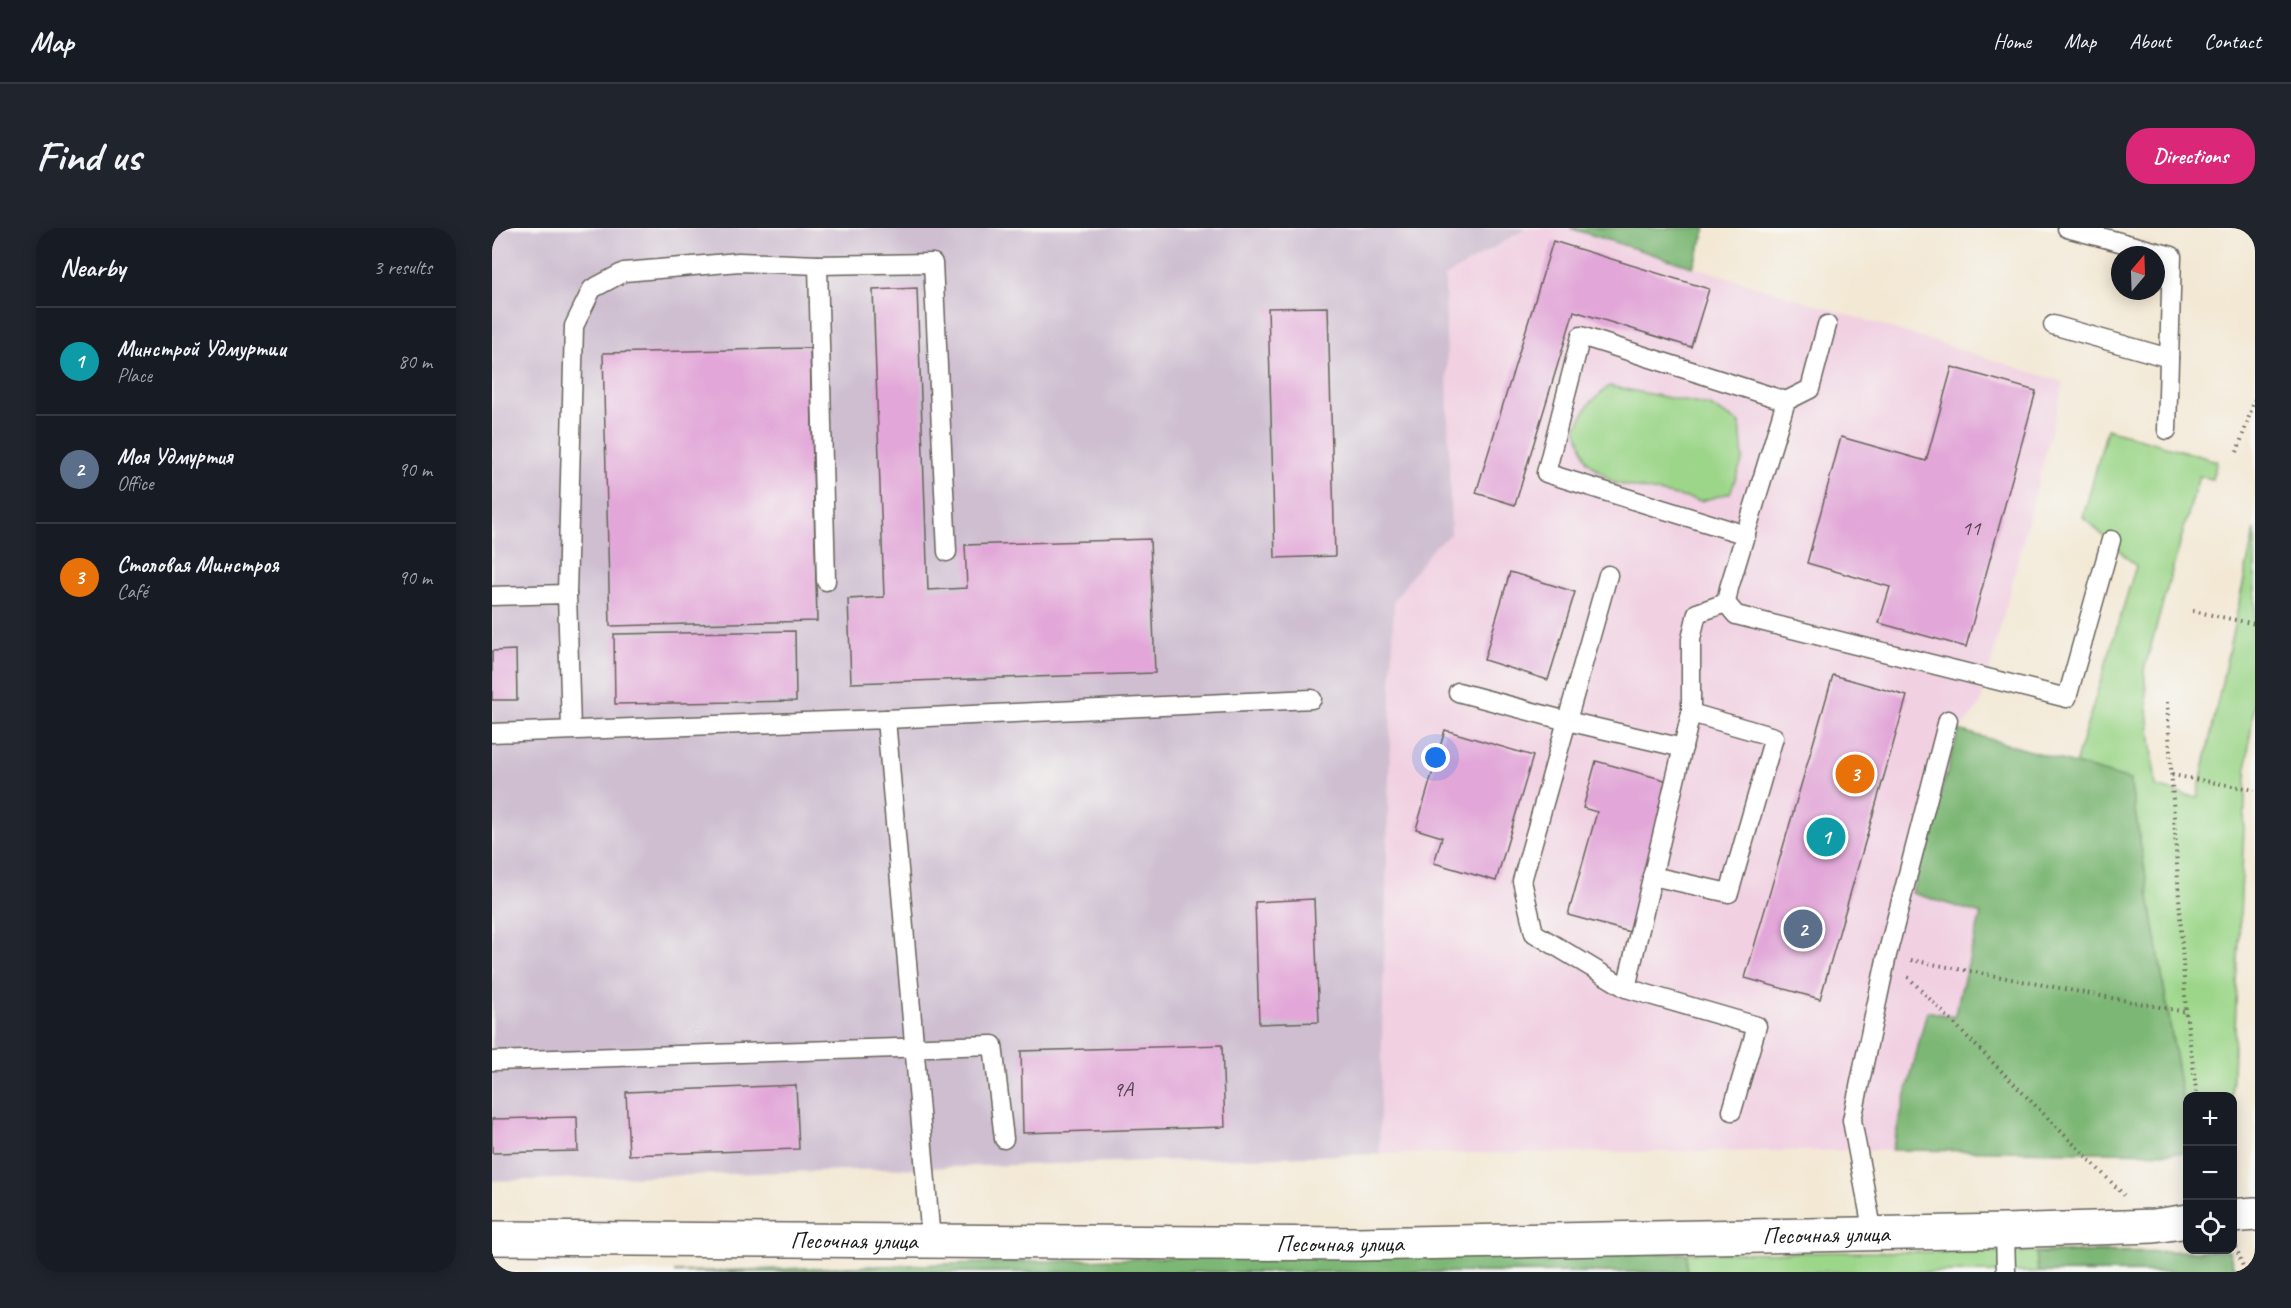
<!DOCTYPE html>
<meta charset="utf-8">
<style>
body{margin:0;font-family:Caveat,sans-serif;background:#20242c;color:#f1f3f6}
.controls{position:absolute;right:18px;bottom:18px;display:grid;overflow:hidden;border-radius:12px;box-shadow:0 3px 15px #0003}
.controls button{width:54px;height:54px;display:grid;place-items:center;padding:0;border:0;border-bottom:2px solid #363941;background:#171b24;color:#f1f3f6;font:30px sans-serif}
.compass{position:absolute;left:1619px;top:18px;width:54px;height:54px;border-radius:50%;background:#171b24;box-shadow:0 3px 15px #0003;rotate:19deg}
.you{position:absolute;left:944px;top:530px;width:21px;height:21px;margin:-15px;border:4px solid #fff;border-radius:50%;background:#1a73e8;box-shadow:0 0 0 9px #1a73e833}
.badge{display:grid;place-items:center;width:39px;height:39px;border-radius:50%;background:#db2777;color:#fff;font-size:20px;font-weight:700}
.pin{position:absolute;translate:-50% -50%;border:3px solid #fff;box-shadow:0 2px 6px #0006}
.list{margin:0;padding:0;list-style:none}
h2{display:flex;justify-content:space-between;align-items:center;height:78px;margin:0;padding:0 24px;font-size:26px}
h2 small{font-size:20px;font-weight:400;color:#9ea1a6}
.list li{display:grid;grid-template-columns:39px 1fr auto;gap:18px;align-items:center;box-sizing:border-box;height:108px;padding:0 24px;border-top:2px solid #363941}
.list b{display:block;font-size:22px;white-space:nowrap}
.list p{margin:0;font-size:20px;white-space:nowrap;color:#9ea1a6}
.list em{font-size:20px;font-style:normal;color:#9ea1a6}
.icon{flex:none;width:33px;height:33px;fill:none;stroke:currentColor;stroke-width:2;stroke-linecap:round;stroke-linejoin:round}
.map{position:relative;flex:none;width:1763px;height:1044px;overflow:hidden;border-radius:24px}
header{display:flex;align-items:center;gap:36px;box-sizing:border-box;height:84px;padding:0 30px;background:#171b24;border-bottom:2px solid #363941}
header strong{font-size:28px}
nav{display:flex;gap:33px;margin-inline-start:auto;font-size:21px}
.intro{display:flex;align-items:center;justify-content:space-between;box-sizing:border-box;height:144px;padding:0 36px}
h1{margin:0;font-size:42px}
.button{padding:15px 27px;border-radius:24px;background:#db2777;color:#fff;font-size:21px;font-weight:700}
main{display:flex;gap:36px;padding:0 36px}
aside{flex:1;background:#171b24;border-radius:24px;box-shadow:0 3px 15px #0003}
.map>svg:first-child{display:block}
.built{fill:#f1d0e2}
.industrial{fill:#cebed0}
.green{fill:#9cd689;stroke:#5c7952;stroke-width:1.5}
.forest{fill:#7db775;stroke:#4c6a48;stroke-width:1.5}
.building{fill:#e2a7d8}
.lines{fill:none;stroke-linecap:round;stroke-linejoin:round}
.service-casing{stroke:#67635c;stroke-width:21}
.minor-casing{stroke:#67635c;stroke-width:36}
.path{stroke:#67635c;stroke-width:4;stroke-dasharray:1.5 4.5;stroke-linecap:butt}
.service{stroke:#fff;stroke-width:18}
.minor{stroke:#fff;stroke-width:33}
.labels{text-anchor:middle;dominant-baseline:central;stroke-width:4.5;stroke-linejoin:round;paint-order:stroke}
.number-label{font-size:21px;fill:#4e3f4b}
.street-label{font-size:24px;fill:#1c1c1c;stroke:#f6f6f2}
</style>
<header>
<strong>Map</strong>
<nav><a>Home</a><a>Map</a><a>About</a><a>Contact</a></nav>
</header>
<div class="intro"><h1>Find us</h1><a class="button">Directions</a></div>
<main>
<aside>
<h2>Nearby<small>3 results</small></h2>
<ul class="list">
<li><span class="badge" style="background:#0f9aa8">1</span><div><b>Минстрой Удмуртии</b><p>Place</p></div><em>80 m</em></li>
<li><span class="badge" style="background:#5c6f8a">2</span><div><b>Моя Удмуртия</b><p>Office</p></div><em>90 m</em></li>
<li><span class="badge" style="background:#e8710a">3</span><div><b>Столовая Минстроя</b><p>Café</p></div><em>90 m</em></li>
</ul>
</aside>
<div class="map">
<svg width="1763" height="1044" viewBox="0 0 1763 1044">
<rect width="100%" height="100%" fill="#f6f6f2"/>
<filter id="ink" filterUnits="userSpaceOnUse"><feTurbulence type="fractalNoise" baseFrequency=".0167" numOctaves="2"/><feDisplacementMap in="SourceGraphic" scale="12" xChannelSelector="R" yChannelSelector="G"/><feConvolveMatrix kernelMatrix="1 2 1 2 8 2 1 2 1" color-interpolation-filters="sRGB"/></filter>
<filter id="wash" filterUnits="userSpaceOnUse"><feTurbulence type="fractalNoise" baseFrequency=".008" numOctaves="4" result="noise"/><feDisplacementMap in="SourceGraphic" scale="24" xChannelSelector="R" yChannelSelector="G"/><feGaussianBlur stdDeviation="1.35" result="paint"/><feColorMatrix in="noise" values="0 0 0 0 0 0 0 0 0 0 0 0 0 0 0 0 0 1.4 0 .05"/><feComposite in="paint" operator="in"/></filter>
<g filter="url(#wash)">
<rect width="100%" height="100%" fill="#f3e8d4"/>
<path class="built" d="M1035 0H1078L1572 154 1488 478 1467 502 1420 665 1489 686 1462 790 1435 784 1400 922 887 926 902 372 941 320 959 306 953 49Z"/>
<path class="industrial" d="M0 0H1035L953 49 959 306 941 320 902 372 887 926 0 953Z"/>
<g class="green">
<path d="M1117 158 1218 178 1248 195 1251 231 1238 265 1209 273 1122 255 1095 233 1084 200 1097 176Z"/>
<path d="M1615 201 1725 233 1720 251 1707 248 1652 442 1664 559 1705 570 1763 300V471L1755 532 1740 868H1696L1695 900 1638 552 1583 536 1644 338 1591 289Z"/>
<path d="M1737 1023 1743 1044H182L800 1026Z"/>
</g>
<g class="forest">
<path d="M1078 0H1214L1201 39Z"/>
<path d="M1467 502 1638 552 1695 900V925L1400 922 1435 783 1462 789 1489 686 1420 665Z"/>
<path d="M1737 1023 1743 1044H1546L1544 1025Z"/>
<path d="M800 1026H1195V1044H182Z"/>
</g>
<g id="blocks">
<g class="building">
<path d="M1061 13 1217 61 1199 119 1082 83 1023 277 984 265Z"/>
<path d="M425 60 436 362 475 360 473 317 658 311 663 445 359 455 356 371 392 369 381 62Z"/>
<path d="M836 79 843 328 783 330 776 80Z"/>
<path d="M318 120 325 393 118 398 111 125Z"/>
<path d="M1460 139 1544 163 1474 419 1387 395 1398 359 1315 335 1349 209 1434 233Z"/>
<path d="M1018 344 1083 364 1056 452 992 432Z"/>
<path d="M303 403 304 473 123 476 122 406Z"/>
<path d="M24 422 25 472H0V423Z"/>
<path d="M1341 447 1415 468 1328 771 1253 750Z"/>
<path d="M953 502 1041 528 1004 653 942 635 950 609 924 601Z"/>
<path d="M1104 533 1180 554 1138 704 1076 687 1105 584 1091 580Z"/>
<path d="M822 671 827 794 767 796 763 674Z"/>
<path d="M730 817 733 899 531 905 529 823Z"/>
<path d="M304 857 307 921 137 927 134 864Z"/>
<path d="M85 889 86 923 0 925V891Z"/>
</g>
</g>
</g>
<g filter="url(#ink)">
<use href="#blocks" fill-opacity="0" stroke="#67635c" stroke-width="1.5"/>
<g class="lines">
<g class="service-casing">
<g id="service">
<path d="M1575 0 1680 28 1675 202"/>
<path d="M326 37 441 35 455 324"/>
<path d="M1335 97 1318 161 1294 173 1237 360 1234 375 1244 387 1575 470 1619 312"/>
<path d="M1561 97 1677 130"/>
<path d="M1254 307 1054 245 1089 108 1294 173"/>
<path d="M1116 347 1030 653 1042 705 1134 760"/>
<path d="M75 366 82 98 100 61 132 44 247 34 326 37 334 353"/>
<path d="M0 368 75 366 79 501"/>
<path d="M1234 375 1205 385 1199 411V485L1134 760 1265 798 1240 883"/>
<path d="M966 464 1075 493 1191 520"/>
<path d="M394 491 820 471"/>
<path d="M0 505 394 491 439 1012"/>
<path d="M1160 648 1237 665 1282 509 1199 485"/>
<path d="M0 833 501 817 512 911"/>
<path d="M1513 1003 1514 1044"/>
<path d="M1381 1006 1360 892 1395 727 1456 492"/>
</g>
</g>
<g class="minor-casing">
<g id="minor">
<path d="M1740 988 1763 986"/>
<path id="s1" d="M0 1010 865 1016 1513 1003 1662 998 1696 993"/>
</g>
</g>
<g class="path">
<path d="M1745 224 1763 171"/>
<path d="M1701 383 1763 396"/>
<path d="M1675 474 1694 784 1705 868"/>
<path d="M1680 547 1763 562"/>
<path d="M1419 732 1694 784"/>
<path d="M1416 749 1632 967"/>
<path d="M1744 1019 1753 1044"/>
</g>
<use href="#service" class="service"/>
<use href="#minor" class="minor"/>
</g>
</g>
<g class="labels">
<g class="number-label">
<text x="1479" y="300">11</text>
<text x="631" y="861">9А</text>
</g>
<g class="street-label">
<text stroke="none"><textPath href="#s1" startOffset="1334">Песочная улица</textPath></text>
<text stroke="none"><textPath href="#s1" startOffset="362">Песочная улица</textPath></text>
<text stroke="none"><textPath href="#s1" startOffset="848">Песочная улица</textPath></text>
</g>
</g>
</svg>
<div class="controls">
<button>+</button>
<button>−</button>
<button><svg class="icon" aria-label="locate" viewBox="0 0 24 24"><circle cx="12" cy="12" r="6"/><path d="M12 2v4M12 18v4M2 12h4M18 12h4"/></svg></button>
</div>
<svg class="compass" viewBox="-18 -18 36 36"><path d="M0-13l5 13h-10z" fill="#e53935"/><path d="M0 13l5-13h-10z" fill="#9ea1a6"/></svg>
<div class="you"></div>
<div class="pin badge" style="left:1334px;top:609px;background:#0f9aa8">1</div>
<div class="pin badge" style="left:1311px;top:701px;background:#5c6f8a">2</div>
<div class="pin badge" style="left:1363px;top:546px;background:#e8710a">3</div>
</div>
</main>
